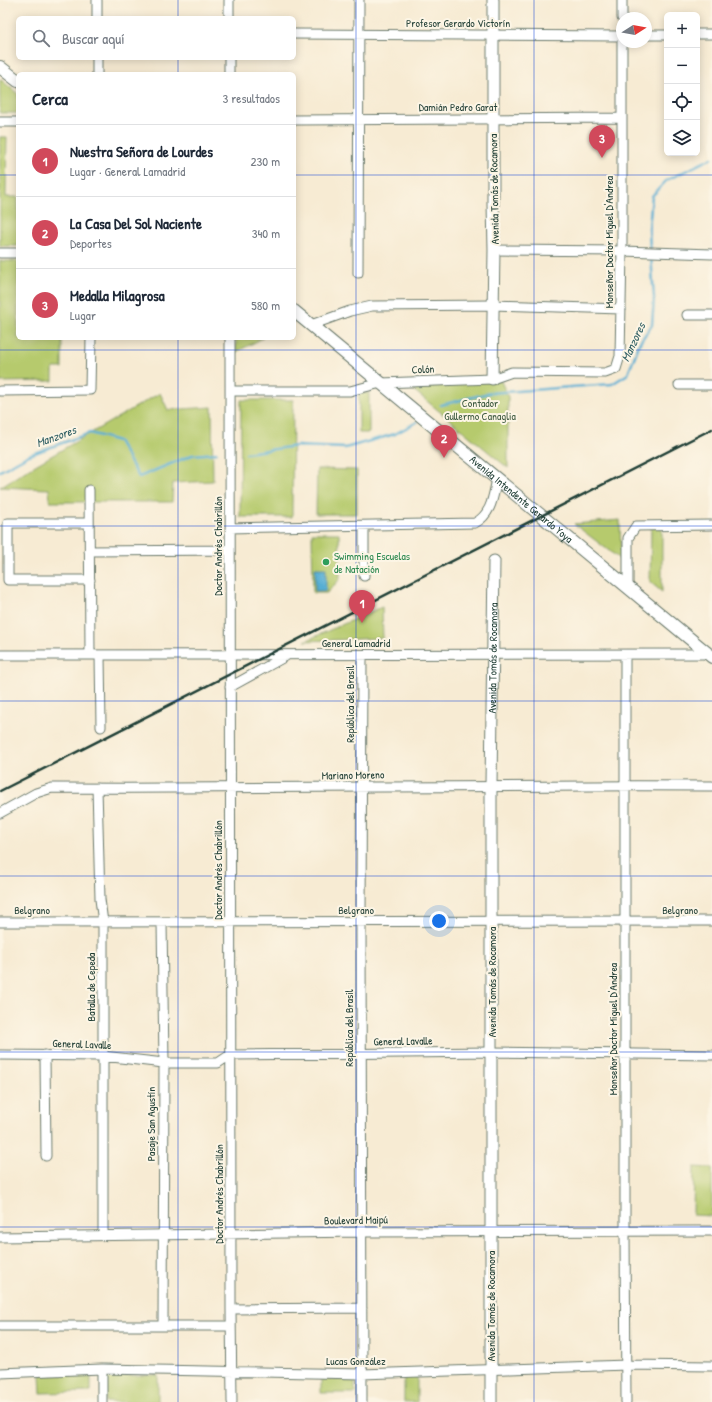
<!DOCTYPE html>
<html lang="es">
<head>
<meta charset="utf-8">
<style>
  body { margin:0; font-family:"Patrick Hand",sans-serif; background:#f6f6f7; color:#1f2937 }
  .controls { position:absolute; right:12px; top:12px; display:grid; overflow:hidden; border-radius:6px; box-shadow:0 2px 10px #0003 }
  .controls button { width:36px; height:36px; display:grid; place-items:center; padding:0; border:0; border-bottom:1px solid #e0e1e3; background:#fff; color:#1f2937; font:20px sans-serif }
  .compass { position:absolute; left:616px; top:12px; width:36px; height:36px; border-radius:50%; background:#fff; box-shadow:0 2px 10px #0003; rotate:79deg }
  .you { position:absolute; left:439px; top:921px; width:14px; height:14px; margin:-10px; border:3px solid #fff; border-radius:50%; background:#1a73e8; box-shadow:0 0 0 6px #1a73e833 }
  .badge { display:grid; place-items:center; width:26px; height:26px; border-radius:50%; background:#d1495b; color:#fff; font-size:13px; font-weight:700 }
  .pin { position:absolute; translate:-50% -33px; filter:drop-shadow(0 1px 2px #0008) }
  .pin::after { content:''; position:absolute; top:21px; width:14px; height:12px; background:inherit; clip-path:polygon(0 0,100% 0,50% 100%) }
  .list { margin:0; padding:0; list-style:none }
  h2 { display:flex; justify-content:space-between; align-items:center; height:52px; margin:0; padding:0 16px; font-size:17px }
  h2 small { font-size:13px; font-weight:400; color:#747a83 }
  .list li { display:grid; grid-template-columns:26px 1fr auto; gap:12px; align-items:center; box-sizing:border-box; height:72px; padding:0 16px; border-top:1px solid #e0e1e3 }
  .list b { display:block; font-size:15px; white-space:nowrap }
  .list p { margin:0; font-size:13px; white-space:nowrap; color:#747a83 }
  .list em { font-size:13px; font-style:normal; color:#747a83 }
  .icon { flex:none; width:22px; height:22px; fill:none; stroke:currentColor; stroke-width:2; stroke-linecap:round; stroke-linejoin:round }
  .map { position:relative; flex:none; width:712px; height:1402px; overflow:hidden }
  .search { position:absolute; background:#fff; box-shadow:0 2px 10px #0003; left:16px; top:16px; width:280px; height:44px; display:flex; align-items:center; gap:10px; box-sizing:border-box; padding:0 14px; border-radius:6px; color:#747a83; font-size:15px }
  .panel { position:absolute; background:#fff; box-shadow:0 2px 10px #0003; left:16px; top:72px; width:280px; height:268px; border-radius:6px }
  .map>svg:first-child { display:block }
  .green { fill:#b6ca6d; stroke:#6a8450 }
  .water { fill:#57aed4; stroke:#3b7684 }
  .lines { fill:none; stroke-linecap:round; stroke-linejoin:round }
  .stream { stroke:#57aed4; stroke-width:2.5 }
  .minor-casing { stroke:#6b7a6c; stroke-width:11 }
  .tertiary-casing { stroke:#6b7a6c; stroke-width:13 }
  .secondary-casing { stroke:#6b7a6c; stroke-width:14 }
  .minor { stroke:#fff; stroke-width:9 }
  .tertiary { stroke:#fff; stroke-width:11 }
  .secondary { stroke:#fff; stroke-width:12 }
  .rail { stroke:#1f3d34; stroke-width:2.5 }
  .grid { fill:none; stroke:#1d4ed8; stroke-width:1; stroke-opacity:0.55 }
  .leisure-dot { fill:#2e9e5b; stroke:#fcf5e5; stroke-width:1.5 }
  .labels { text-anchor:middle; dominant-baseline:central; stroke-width:4; stroke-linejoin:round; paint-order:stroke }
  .street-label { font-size:11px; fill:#1f3d34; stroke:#fcf5e5 }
  .park-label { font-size:11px; fill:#3d593f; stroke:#fcf5e5 }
  .leisure-label { font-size:11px; fill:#27864d; stroke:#fcf5e5; text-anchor:start }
  .water-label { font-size:12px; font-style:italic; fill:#305f64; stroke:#fcf5e5 }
</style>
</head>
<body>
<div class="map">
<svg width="712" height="1402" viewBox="0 0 712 1402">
  <rect width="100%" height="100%" fill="#fcf5e5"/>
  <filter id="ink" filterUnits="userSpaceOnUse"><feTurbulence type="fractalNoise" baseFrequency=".025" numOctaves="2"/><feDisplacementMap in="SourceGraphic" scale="8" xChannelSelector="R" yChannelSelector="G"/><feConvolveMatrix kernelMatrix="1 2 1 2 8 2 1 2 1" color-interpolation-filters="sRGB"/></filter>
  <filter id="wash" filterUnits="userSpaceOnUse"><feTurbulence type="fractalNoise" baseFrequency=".012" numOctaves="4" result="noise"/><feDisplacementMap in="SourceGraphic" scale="16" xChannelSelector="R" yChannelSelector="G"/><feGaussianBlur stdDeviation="0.9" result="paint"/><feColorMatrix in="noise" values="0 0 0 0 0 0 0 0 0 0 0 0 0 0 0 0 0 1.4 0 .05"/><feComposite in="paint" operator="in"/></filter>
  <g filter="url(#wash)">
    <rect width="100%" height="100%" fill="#f7ebd3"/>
    <!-- green -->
    <path class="green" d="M0,79L18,94V113H0Z
      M0,137H7L6,197H18V246H0Z
      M0,261H18V338H62V368H53V381L0,382Z
      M236,338H263L236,352Z
      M501,381L508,397V468L405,383Z
      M160,393L168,410L212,407L213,481L173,483L172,502H50L49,489L0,487L32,467Z
      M359,393H369V433H359Z
      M241,400H293L292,517H240Z
      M317,469L357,470V514H316Z
      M620,520L621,560L574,524Z
      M651,527H662V592L650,582Z
      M312,533H339L340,579L327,593H313Z
      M382,607L383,638L305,641Z
      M694,1167L712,1168V1216L693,1215Z
      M91,1374V1392L41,1393L40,1375Z
      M158,1375V1402H106V1376Z
      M404,1376H417V1402H404Z
      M321,1379H350L355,1382V1393H321Z"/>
    <!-- water -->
    <path class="water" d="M315,568H326V591H315Z"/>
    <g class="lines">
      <!-- stream -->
      <path class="stream" d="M650,250L649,228L652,196L667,180L712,158
        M441,405L489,393L612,384L628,374L640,342L652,325L654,298L651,255
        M246,453L297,446L345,448L395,434L417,422
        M0,471L29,455L90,433L118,441L139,477L192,455L217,453"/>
    </g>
  </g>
  <g filter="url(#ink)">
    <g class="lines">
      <defs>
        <path id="minor" d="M229,0V18
          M97,18V0
          M622,18V0
          M294,34L622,36
          M697,34H712
          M646,35H667
          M229,58V74
          M97,74V58
          M294,120L621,118
          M0,122H18
          M494,250L622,251L712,254
          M0,253H18
          M358,273L359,0
          M687,315H712
          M311,325L350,311L372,306L493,305L621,309
          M230,338L231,1309L232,1402
          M679,385H712
          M0,391L90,390L91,338
          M230,391H350L381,383L492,379L512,372L605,373L616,369L620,356L622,251V42
          M89,490L90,655
          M89,523H8V580H90
          M230,528L475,523C492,514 493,496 497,479
          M89,551L230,550
          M364,576V526
          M628,588V538L636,526L712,525
          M0,655L711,654
          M100,655L101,727
          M625,655V1231L626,1402
          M230,687L286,656
          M97,788L100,899L103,923V1235
          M0,813L36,793L52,788C272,789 492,785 712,786
          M0,922L712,921
          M162,922L164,1063L163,1326
          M0,1055L103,1056L164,1063H218L230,1055L492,1052L712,1055
          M45,1055L46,1156
          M0,1237L361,1232L712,1231
          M231,1309L362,1308
          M0,1326H231
          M0,1373L102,1369L362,1374L627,1365L712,1366
          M102,1402V1369
          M362,1402L361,922L362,655"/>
        <g id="tertiary">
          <path d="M492,379L494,250L493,203V0"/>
          <path id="s1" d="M491,1402V785L494,561"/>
        </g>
        <g id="secondary">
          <path d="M0,67L18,81"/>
          <path id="s2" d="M294,311L712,657"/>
        </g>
      </defs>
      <!-- minor casing -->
      <use href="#minor" class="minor-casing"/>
      <!-- tertiary casing -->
      <use href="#tertiary" class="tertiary-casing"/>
      <!-- secondary casing -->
      <use href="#secondary" class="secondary-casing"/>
      <!-- minor -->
      <use href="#minor" class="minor"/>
      <!-- tertiary -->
      <use href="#tertiary" class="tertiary"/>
      <!-- secondary -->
      <use href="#secondary" class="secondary"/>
      <!-- rail -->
      <path class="rail" d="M0,791L712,429"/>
    </g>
  </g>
  <!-- grid -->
  <path class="grid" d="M178,0V18M356,0V1402M534,0V1402M178,58V74M0,175H18M294,175H712M178,338V1402M0,350H712M0,526H712M0,701H712M0,876H712M0,1052H712M0,1227H712"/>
  <!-- markers -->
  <circle class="leisure-dot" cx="326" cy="562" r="4"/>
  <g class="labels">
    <!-- street labels -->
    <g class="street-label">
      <text x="458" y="23">Profesor Gerardo Victorín</text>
      <text x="458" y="107">Damián Pedro Garat</text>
      <text transform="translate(494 189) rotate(-91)">Avenida Tomás de Rocamora</text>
      <text transform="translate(609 242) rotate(-90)">Monseñor Doctor Miguel D'Andrea</text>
      <text transform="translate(423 369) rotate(-2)">Colón</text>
      <text stroke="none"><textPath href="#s2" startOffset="295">Avenida Intendente Gerardo Yoya</textPath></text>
      <text transform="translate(218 546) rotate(-90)">Doctor Andrés Chabrillón</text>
      <text x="356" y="643">General Lamadrid</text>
      <text stroke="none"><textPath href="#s1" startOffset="744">Avenida Tomás de Rocamora</textPath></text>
      <text transform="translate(350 704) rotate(-90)">República del Brasil</text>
      <text transform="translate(353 775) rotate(-1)">Mariano Moreno</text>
      <text transform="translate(218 870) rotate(-90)">Doctor Andrés Chabrillón</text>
      <text x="32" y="910">Belgrano</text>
      <text x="356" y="910">Belgrano</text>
      <text x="680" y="910">Belgrano</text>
      <text transform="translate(492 982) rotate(-90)">Avenida Tomás de Rocamora</text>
      <text transform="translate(91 987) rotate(-90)">Batalla de Cepeda</text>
      <text transform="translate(349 1028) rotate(-90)">República del Brasil</text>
      <text transform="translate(613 1029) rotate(-90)">Monseñor Doctor Miguel D'Andrea</text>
      <text transform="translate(403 1041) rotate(-1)">General Lavalle</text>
      <text transform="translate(82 1044) rotate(2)">General Lavalle</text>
      <text transform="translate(151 1124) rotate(-90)">Pasaje San Agustín</text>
      <text transform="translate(219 1194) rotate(-90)">Doctor Andrés Chabrillón</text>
      <text transform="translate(356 1220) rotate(-1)">Boulevard Maipú</text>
      <text transform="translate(491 1306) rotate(-90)">Avenida Tomás de Rocamora</text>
      <text x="356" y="1361">Lucas González</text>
    </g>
    <!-- park labels -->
    <g class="park-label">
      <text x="480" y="403">Contador<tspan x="480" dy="13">Gullermo Canaglia</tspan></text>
    </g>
    <!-- leisure labels -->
    <g class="leisure-label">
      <text x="334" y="556">Swimming Escuelas<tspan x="334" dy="13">de Natación</tspan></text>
    </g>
    <!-- water labels -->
    <g class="water-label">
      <text transform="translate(633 342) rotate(-65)">Manzores</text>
      <text transform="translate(56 436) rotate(-20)">Manzores</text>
    </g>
  </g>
</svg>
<div class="controls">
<button>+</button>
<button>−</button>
<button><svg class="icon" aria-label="locate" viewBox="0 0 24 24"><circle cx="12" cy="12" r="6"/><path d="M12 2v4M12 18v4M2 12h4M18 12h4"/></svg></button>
<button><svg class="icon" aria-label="layers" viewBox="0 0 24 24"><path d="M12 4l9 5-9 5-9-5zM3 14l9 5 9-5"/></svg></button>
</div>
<svg class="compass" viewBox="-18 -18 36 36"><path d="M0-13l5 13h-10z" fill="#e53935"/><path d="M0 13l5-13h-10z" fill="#747a83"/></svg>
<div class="you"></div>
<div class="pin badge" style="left:362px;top:623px">1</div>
<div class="pin badge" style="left:444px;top:458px">2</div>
<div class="pin badge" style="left:602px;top:158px">3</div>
<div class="search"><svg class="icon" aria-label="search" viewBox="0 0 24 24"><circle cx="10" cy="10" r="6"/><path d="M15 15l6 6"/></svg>Buscar aquí</div>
<section class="panel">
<h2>Cerca<small>3 resultados</small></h2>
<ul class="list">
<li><span class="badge">1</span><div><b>Nuestra Señora de Lourdes</b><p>Lugar · General Lamadrid</p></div><em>230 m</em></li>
<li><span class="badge">2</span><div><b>La Casa Del Sol Naciente</b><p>Deportes</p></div><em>340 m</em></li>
<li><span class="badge">3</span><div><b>Medalla Milagrosa</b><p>Lugar</p></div><em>580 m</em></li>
</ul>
</section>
</div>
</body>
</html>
